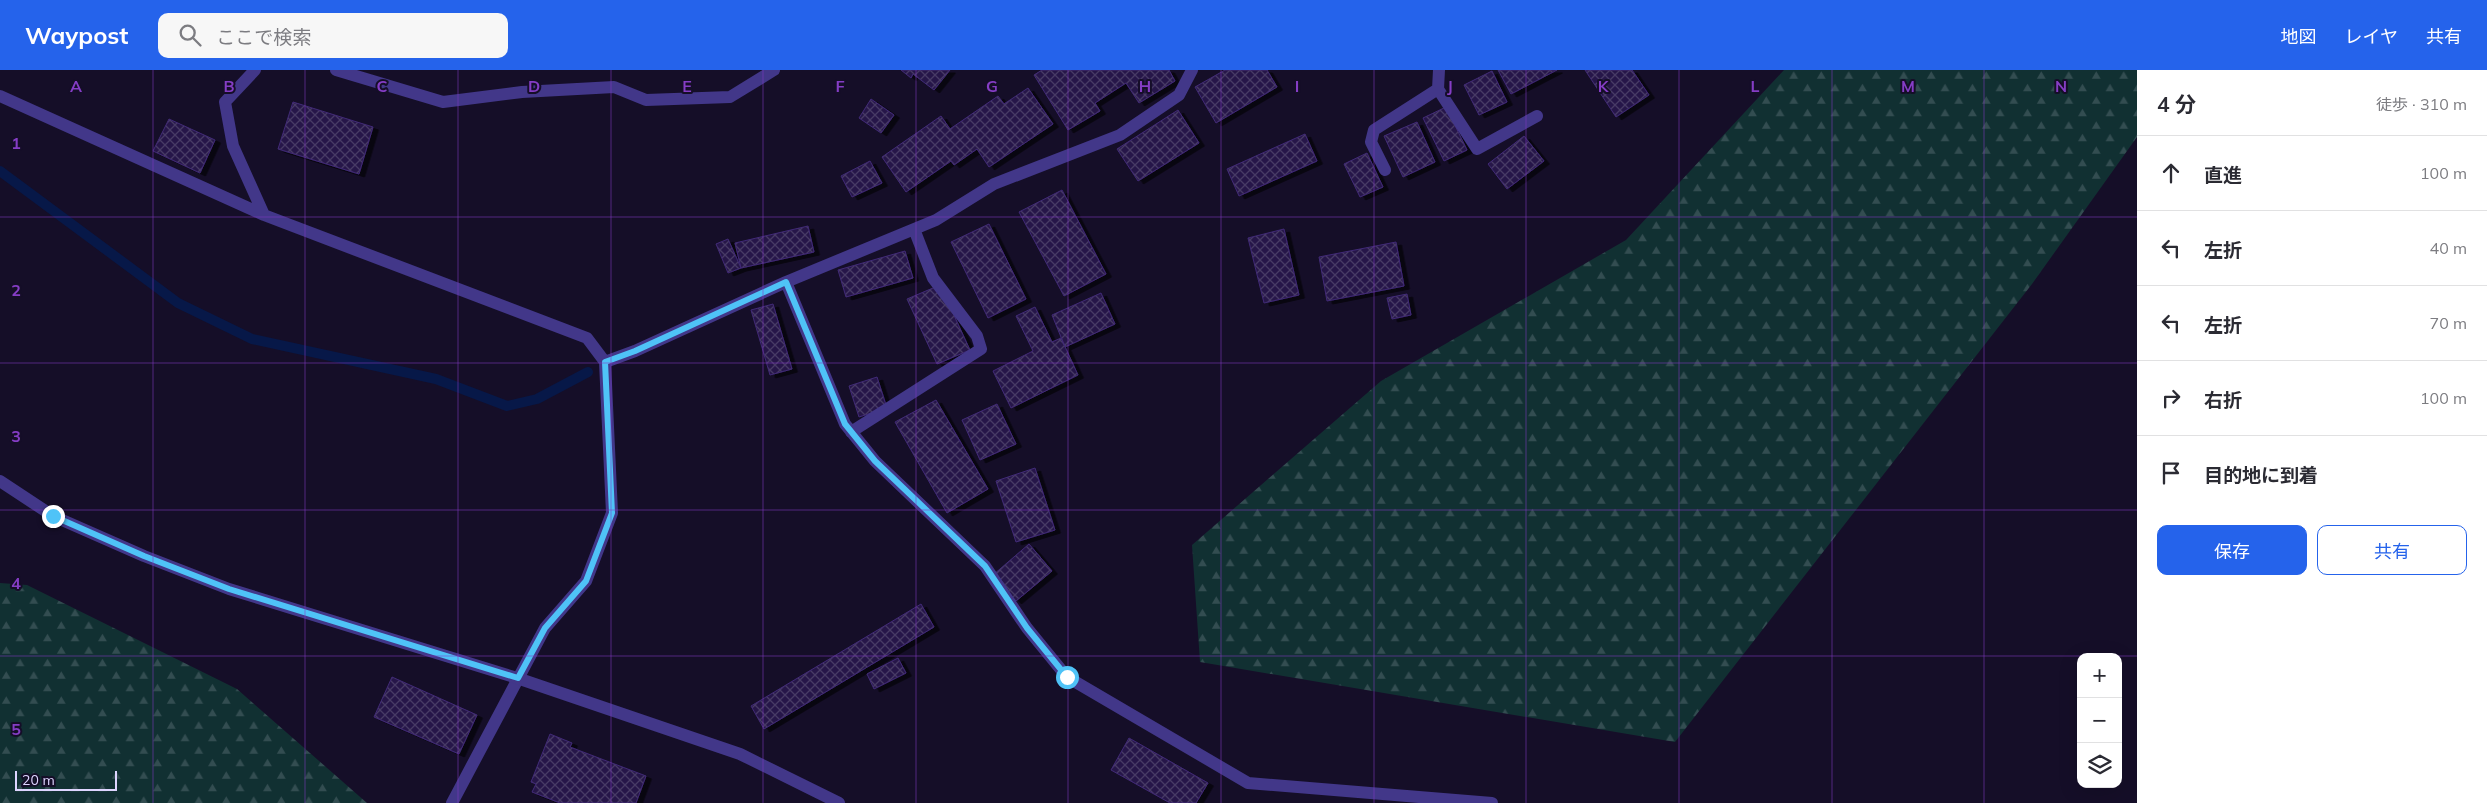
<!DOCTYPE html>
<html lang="ja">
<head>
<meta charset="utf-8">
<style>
  body { margin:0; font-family:Mulish,"Noto Sans JP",sans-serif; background:#f7f7f7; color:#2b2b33 }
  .controls { position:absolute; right:15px; bottom:15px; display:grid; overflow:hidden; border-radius:10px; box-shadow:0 5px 20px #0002 }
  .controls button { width:45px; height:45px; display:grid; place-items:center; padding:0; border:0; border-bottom:1px solid #e1e1e2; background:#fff; color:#2b2b33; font:25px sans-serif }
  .scale { position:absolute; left:15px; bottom:12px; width:102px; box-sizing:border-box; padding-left:5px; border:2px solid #ded5ff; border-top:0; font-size:14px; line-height:18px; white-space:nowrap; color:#ded5ff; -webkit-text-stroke:4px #150e28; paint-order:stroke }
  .stop { position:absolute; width:15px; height:15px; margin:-11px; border:4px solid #4fc3f7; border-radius:50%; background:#fff }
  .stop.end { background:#4fc3f7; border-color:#fff; box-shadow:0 1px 5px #0008 }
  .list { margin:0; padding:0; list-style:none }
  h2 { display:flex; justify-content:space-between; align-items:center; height:65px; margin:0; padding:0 20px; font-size:21px }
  h2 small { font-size:16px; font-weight:400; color:#7c7c81 }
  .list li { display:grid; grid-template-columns:32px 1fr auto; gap:15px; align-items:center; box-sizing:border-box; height:75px; padding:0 20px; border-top:1px solid #e1e1e2 }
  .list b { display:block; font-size:19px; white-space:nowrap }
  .list em { font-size:16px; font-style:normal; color:#7c7c81 }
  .actions { display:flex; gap:10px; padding:15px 20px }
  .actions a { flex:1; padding:11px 0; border:1px solid #2563eb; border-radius:10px; text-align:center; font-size:18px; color:#2563eb }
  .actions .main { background:#2563eb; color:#fff }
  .icon { flex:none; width:28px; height:28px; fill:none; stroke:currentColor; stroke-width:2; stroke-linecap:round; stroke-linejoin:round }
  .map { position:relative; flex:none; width:2137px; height:733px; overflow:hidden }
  header { display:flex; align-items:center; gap:30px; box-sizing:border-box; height:70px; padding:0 25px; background:#2563eb; color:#fff }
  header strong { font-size:24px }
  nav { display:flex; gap:28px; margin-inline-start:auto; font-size:18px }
  .search { width:350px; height:45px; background:#f7f7f7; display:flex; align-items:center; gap:12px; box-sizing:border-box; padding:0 18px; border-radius:10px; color:#7c7c81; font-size:19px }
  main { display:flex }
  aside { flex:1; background:#fff }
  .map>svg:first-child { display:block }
  .forest { fill:url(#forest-firs) }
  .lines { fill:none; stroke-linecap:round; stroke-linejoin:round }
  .stream { stroke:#071848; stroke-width:10 }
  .building { fill:url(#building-cross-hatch); stroke:#412a77; filter:url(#shadow) }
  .minor { stroke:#423789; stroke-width:12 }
  .tertiary { stroke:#423789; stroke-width:12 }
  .route { stroke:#4fc3f7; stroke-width:6 }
  .grid { fill:none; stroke:#853dc5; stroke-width:1; stroke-opacity:0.55 }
  .grid-label { font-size:16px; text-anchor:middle; font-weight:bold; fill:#853dc5; stroke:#150e28; stroke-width:4; stroke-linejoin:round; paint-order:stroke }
</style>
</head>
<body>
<header>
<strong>Waypost</strong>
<div class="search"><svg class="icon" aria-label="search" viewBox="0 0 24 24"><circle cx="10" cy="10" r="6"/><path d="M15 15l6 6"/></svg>ここで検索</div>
<nav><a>地図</a><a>レイヤ</a><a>共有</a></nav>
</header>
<main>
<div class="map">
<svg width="2137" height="733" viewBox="0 0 2137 733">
  <defs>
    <pattern id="forest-firs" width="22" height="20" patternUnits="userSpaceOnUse" patternTransform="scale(1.25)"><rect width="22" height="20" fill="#113032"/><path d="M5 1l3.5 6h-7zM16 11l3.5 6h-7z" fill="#334d51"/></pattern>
    <pattern id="building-cross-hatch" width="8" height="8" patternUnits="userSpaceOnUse" patternTransform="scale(1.25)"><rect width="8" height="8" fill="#28194a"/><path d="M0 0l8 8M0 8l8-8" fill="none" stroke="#473a65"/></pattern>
    <filter id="shadow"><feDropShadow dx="5.5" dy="3" stdDeviation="0" flood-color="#0009"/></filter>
  </defs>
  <rect width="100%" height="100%" fill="#150e28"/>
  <!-- forest -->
  <path class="forest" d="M1784,0H2137V67L2032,214L1675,672L1200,592L1192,475L1381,311L1626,170Z
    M0,513L27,515L237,619L367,733H0Z"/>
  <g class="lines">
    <!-- stream -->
    <path class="stream" d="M0,101L178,233L252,269L436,309L507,336L537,329L588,302"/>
  </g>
  <!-- building -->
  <path class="building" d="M901,0H950L934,20L913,4L911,8Z
    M1042,0H1169L1175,11L1139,33L1126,13L1095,33L1100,41L1068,60L1034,5Z
    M1225,0H1267L1277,17L1216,53L1195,17Z
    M1498,0H1557L1511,24Z
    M1585,0H1632L1649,25L1616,47Z
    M1492,1L1507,32L1479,45L1464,15Z
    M1028,18L1053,54L989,97L977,79L954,95L951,91L906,122L882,87L941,46L950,59L998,26L1004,34Z
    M871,29L894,45L881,63L859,48Z
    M293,32L373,57L359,104L278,79Z
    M1446,37L1467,80L1444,91L1423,48Z
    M1178,40L1199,73L1138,111L1117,79Z
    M169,49L215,70L200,103L153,81Z
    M1417,52L1435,92L1403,107L1384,66Z
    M1305,64L1317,91L1239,126L1227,99Z
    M1524,66L1544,91L1507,119L1488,94Z
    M1367,83L1383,117L1360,127L1344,94Z
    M870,91L882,113L852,127L841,106Z
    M1062,120L1106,204L1064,226L1019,142Z
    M989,154L1026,229L988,248L951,172Z
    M808,156L814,182L741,198L735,173Z
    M1284,159L1299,225L1264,233L1248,168Z
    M728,169L741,198L728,203L716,174Z
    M1396,172L1404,216L1327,231L1319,187Z
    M905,181L913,208L846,227L838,200Z
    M940,215L970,280L937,294L907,229Z
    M1101,223L1115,254L1065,277L1052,245Z
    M1407,224L1411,245L1392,249L1387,228Z
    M773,234L792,299L770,305L751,240Z
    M1035,237L1052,272L1061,268L1078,305L1011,338L993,301L1033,281L1016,246Z
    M877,307L887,338L859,347L849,316Z
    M936,330L988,419L947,443L895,352Z
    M997,334L1016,374L980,390L962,350Z
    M1035,398L1055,460L1016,472L996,411Z
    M1029,474L1052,501L1016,531L993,505Z
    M921,534L934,557L764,659L751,636Z
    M898,588L906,603L874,619L867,604Z
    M392,607L477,645L459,684L374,647Z
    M550,664L572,673L570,677L646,706L636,733H560L532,722L536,714L531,712Z
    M1129,668L1208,713L1196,733H1170L1111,700Z"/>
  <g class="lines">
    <!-- minor -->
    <path class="minor" d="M255,0L225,32L233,76L264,145
      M336,0L443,32L522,22L614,17L646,30L730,27L774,0
      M1438,19L1477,79L1537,46
      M0,26L264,145L587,268L605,292L612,443L586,511L545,558L452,733
      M1385,100L1371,72L1374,60L1438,19L1439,0
      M786,212L845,354L875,391L985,496L1027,558L1067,607L1248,713L1492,733
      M605,292L635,281L786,212L936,150L994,114L1120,65L1179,25L1192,0
      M851,362L981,279L977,266L933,208L914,159"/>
    <!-- tertiary -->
    <path class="tertiary" d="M0,411L53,446L144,486L229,519L517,608L740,684L839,733"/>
  </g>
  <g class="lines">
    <!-- route -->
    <path class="route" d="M53,446L144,486L229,519L518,608L545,558L586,511L612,443L605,292L635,281L786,212L845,354L875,391L985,496L1027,558L1067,607"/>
  </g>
  <!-- grid -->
  <path class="grid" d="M153,0V733M305,0V733M458,0V733M611,0V733M763,0V733M916,0V733M1068,0V733M1221,0V733M1374,0V733M1526,0V733M1679,0V733M1832,0V733M1984,0V733M0,147H2137M0,293H2137M0,440H2137M0,586H2137"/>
  <g class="grid-label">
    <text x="76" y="22">A</text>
    <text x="229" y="22">B</text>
    <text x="382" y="22">C</text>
    <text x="534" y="22">D</text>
    <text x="687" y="22">E</text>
    <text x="840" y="22">F</text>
    <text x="992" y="22">G</text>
    <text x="1145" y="22">H</text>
    <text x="1297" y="22">I</text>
    <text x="1450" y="22">J</text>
    <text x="1603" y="22">K</text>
    <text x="1755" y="22">L</text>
    <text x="1908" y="22">M</text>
    <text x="2061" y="22">N</text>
    <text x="16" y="79">1</text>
    <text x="16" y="226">2</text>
    <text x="16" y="372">3</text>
    <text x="16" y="519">4</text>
    <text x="16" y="665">5</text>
  </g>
</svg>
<div class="controls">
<button>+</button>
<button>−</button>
<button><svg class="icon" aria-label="layers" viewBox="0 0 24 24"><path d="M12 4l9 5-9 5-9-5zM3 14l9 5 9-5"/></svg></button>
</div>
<div class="scale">20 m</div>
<div class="stop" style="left:1067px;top:607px"></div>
<div class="stop end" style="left:53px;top:446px"></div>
</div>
<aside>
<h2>4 分<small>徒歩 · 310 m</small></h2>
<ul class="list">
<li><svg class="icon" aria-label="ahead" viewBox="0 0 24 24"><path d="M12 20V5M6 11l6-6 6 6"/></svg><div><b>直進</b></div><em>100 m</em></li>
<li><svg class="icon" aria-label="left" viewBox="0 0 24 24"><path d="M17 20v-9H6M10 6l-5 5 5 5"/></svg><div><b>左折</b></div><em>40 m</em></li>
<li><svg class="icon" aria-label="left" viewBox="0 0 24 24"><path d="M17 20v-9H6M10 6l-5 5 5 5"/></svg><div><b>左折</b></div><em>70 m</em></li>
<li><svg class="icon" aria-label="right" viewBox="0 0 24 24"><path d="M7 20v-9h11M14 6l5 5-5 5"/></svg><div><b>右折</b></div><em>100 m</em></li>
<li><svg class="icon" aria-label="arrive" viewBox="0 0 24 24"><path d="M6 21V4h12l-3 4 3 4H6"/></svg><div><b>目的地に到着</b></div></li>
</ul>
<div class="actions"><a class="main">保存</a><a>共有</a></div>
</aside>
</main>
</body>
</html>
